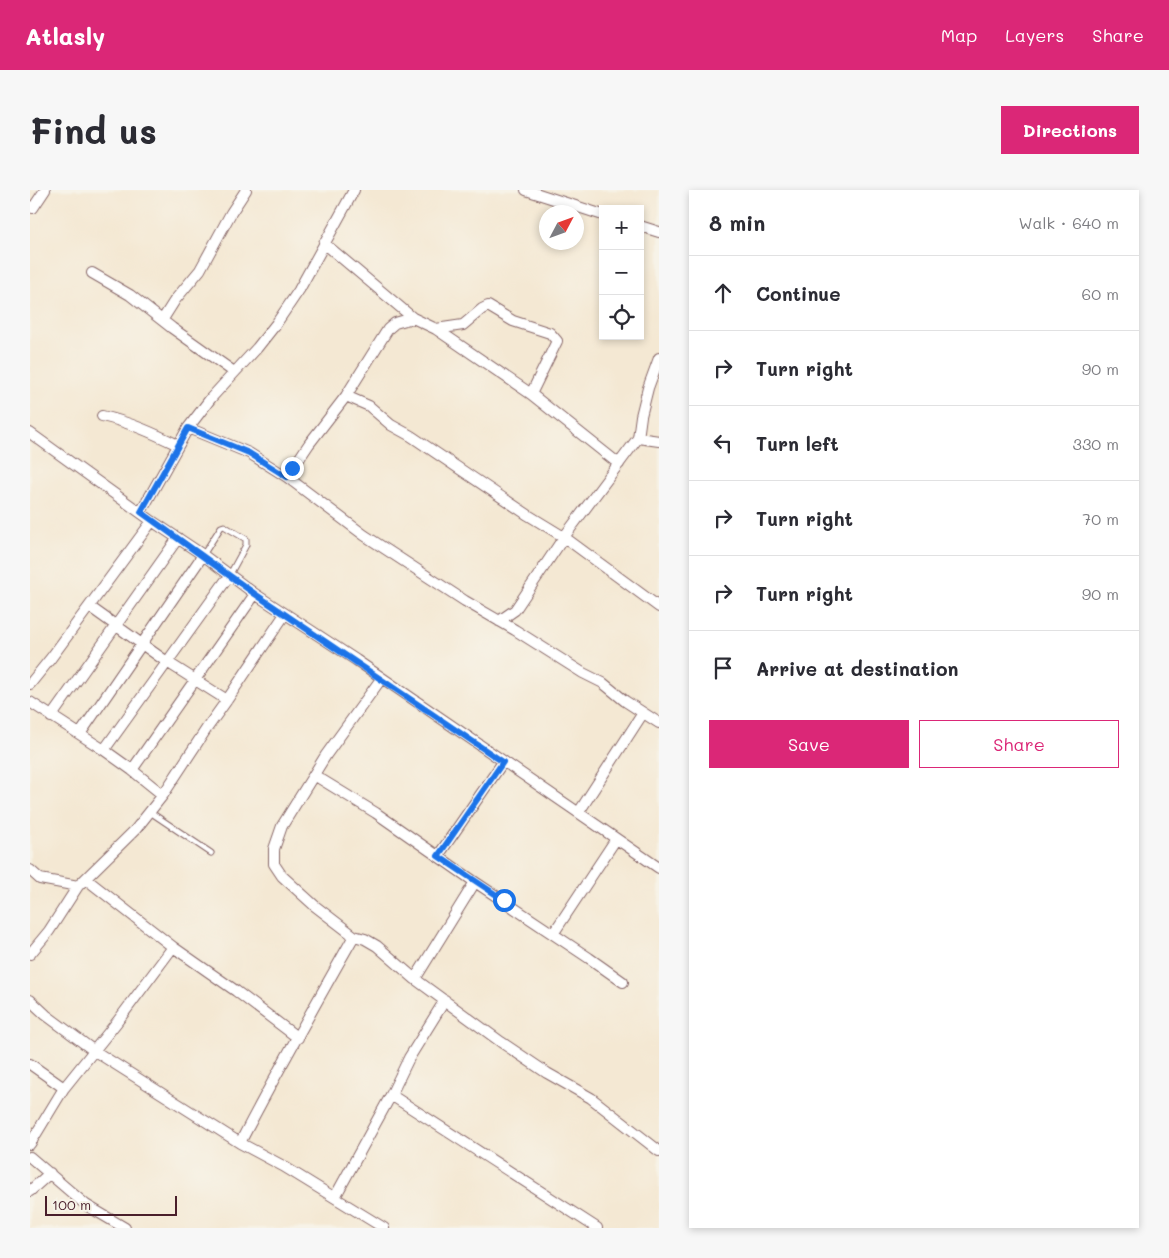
<!DOCTYPE html>
<html lang="en">
<head>
<meta charset="utf-8">
<style>
  body { margin:0; font-family:Mali,sans-serif; background:#f7f7f7; color:#2b2b33 }
  .controls { position:absolute; right:15px; top:15px; display:grid; overflow:hidden; border-radius:0px; box-shadow:0 2px 8px #0003 }
  .controls button { width:45px; height:45px; display:grid; place-items:center; padding:0; border:0; border-bottom:1px solid #e1e1e2; background:#fff; color:#2b2b33; font:25px sans-serif }
  .compass { position:absolute; left:509px; top:15px; width:45px; height:45px; border-radius:50%; background:#fff; box-shadow:0 2px 8px #0003; rotate:49deg }
  .scale { position:absolute; left:15px; bottom:12px; width:132px; box-sizing:border-box; padding-left:5px; border:2px solid #4a1f2b; border-top:0; font-size:14px; line-height:18px; white-space:nowrap; color:#4a1f2b; -webkit-text-stroke:4px #f7f3e8; paint-order:stroke }
  .stop { position:absolute; width:15px; height:15px; margin:-11px; border:4px solid #1a73e8; border-radius:50%; background:#fff }
  .stop.end { background:#1a73e8; border-color:#fff; box-shadow:0 1px 5px #0008 }
  .list { margin:0; padding:0; list-style:none }
  h2 { display:flex; justify-content:space-between; align-items:center; height:65px; margin:0; padding:0 20px; font-size:21px }
  h2 small { font-size:16px; font-weight:400; color:#7c7c81 }
  .list li { display:grid; grid-template-columns:32px 1fr auto; gap:15px; align-items:center; box-sizing:border-box; height:75px; padding:0 20px; border-top:1px solid #e1e1e2 }
  .list b { display:block; font-size:19px; white-space:nowrap }
  .list em { font-size:16px; font-style:normal; color:#7c7c81 }
  .actions { display:flex; gap:10px; padding:15px 20px }
  .actions a { flex:1; padding:11px 0; border:1px solid #db2777; border-radius:0px; text-align:center; font-size:18px; color:#db2777 }
  .actions .main { background:#db2777; color:#fff }
  .icon { flex:none; width:28px; height:28px; fill:none; stroke:currentColor; stroke-width:2; stroke-linecap:round; stroke-linejoin:round }
  .map { position:relative; flex:none; width:629px; height:1038px; overflow:hidden; border-radius:0px }
  header { display:flex; align-items:center; gap:30px; box-sizing:border-box; height:70px; padding:0 25px; background:#db2777; color:#fff }
  header strong { font-size:24px }
  nav { display:flex; gap:28px; margin-inline-start:auto; font-size:18px }
  .intro { display:flex; align-items:center; justify-content:space-between; box-sizing:border-box; height:120px; padding:0 30px }
  h1 { margin:0; font-size:35px }
  .button { padding:12px 22px; border-radius:0px; background:#db2777; color:#fff; font-size:18px; font-weight:700 }
  main { display:flex; gap:30px; padding:0 30px }
  aside { flex:1; background:#fff; border-radius:0px; box-shadow:0 2px 8px #0003 }
  .map>svg:first-child { display:block }
  .lines { fill:none; stroke-linecap:round; stroke-linejoin:round }
  .service-casing { stroke:#866566; stroke-width:7 }
  .minor-casing { stroke:#866566; stroke-width:12 }
  .service { stroke:#fff; stroke-width:5 }
  .minor { stroke:#fff; stroke-width:10 }
  .route { stroke:#1a73e8; stroke-width:6 }
</style>
</head>
<body>
<header>
<strong>Atlasly</strong>
<nav><a>Map</a><a>Layers</a><a>Share</a></nav>
</header>
<div class="intro"><h1>Find us</h1><a class="button">Directions</a></div>
<main>
<div class="map">
<svg width="629" height="1038" viewBox="0 0 629 1038">
  <rect width="100%" height="100%" fill="#f7f3e8"/>
  <filter id="ink" filterUnits="userSpaceOnUse"><feTurbulence type="fractalNoise" baseFrequency=".02" numOctaves="2"/><feDisplacementMap in="SourceGraphic" scale="10" xChannelSelector="R" yChannelSelector="G"/><feConvolveMatrix kernelMatrix="1 2 1 2 8 2 1 2 1" color-interpolation-filters="sRGB"/></filter>
  <filter id="wash" filterUnits="userSpaceOnUse"><feTurbulence type="fractalNoise" baseFrequency=".0096" numOctaves="4" result="noise"/><feDisplacementMap in="SourceGraphic" scale="20" xChannelSelector="R" yChannelSelector="G"/><feGaussianBlur stdDeviation="1.12" result="paint"/><feColorMatrix in="noise" values="0 0 0 0 0 0 0 0 0 0 0 0 0 0 0 0 0 1.4 0 .05"/><feComposite in="paint" operator="in"/></filter>
  <g filter="url(#wash)">
    <rect width="100%" height="100%" fill="#f4e8d3"/>
  </g>
  <g filter="url(#ink)">
    <g class="lines">
      <defs>
        <path id="service" d="M173,365L191,337L194,336L216,349V355L199,386
          M120,622L181,663"/>
        <path id="minor" d="M496,0L573,25
          M3,18L15,0
          M610,36L629,42
          M294,53L383,128
          M62,83L100,105L142,138L204,182
          M133,129L145,110L170,80L201,23L216,0
          M406,139L433,135L452,119L458,116L483,131L520,143L527,151L501,204
          M629,168L618,198L611,226L608,248L534,347L629,417
          M316,206L339,216L361,235L381,246L498,325L534,347L485,420L469,431
          M72,226C99,232 123,243 148,255
          M158,238L219,263L257,287L279,254L316,206L358,139L365,133L383,128L406,139L501,204L589,274
          M0,243L122,331L173,365L225,404L326,470L629,678
          M608,248L629,251
          M257,287L334,345L435,411L485,440L553,483L573,493L595,511L629,533
          M111,322L158,238L181,208L227,158L246,134L269,100L324,0
          M60,417L137,472L197,510
          M351,489L296,565L252,636L244,659V674L252,686L285,716L324,746L335,749L347,756L385,789L471,852L517,883L561,908L629,961
          M0,494L21,468L122,331
          M0,512L74,560L102,580L133,605
          M21,527L148,348
          M50,544L173,365
          M74,560L199,386
          M102,580L225,404
          M284,585L346,623L445,692L559,768L593,792
          M549,622L613,523
          M408,666L473,572
          M0,680L10,689L48,696
          M56,689L143,757L206,801L268,848
          M523,744L586,649
          M0,764L19,741L48,696L106,639L133,605L177,538L197,510L255,424
          M385,789L445,692
          M0,810L16,825L63,860L210,953L253,976L354,1038
          M0,874L34,898
          M361,905L567,1038
          M210,953C246,883 285,815 324,746
          M0,954L34,898L87,832L143,757
          M0,967L56,1015L95,1038
          M0,1001L20,983
          M305,1007L361,905L379,868L415,810"/>
      </defs>
      <!-- service casing -->
      <use href="#service" class="service-casing"/>
      <!-- minor casing -->
      <use href="#minor" class="minor-casing"/>
      <!-- service -->
      <use href="#service" class="service"/>
      <!-- minor -->
      <use href="#minor" class="minor"/>
    </g>
  </g>
  <g class="lines" filter="url(#ink)">
    <!-- route -->
    <path class="route" d="M262,278L257,287L219,263L158,238L111,322L225,404L473,572L408,666L474,710"/>
  </g>
</svg>
<div class="controls">
<button>+</button>
<button>−</button>
<button><svg class="icon" aria-label="locate" viewBox="0 0 24 24"><circle cx="12" cy="12" r="6"/><path d="M12 2v4M12 18v4M2 12h4M18 12h4"/></svg></button>
</div>
<svg class="compass" viewBox="-18 -18 36 36"><path d="M0-13l5 13h-10z" fill="#e53935"/><path d="M0 13l5-13h-10z" fill="#7c7c81"/></svg>
<div class="scale">100 m</div>
<div class="stop" style="left:474px;top:710px"></div>
<div class="stop end" style="left:262px;top:278px"></div>
</div>
<aside>
<h2>8 min<small>Walk · 640 m</small></h2>
<ul class="list">
<li><svg class="icon" aria-label="ahead" viewBox="0 0 24 24"><path d="M12 20V5M6 11l6-6 6 6"/></svg><div><b>Continue</b></div><em>60 m</em></li>
<li><svg class="icon" aria-label="right" viewBox="0 0 24 24"><path d="M7 20v-9h11M14 6l5 5-5 5"/></svg><div><b>Turn right</b></div><em>90 m</em></li>
<li><svg class="icon" aria-label="left" viewBox="0 0 24 24"><path d="M17 20v-9H6M10 6l-5 5 5 5"/></svg><div><b>Turn left</b></div><em>330 m</em></li>
<li><svg class="icon" aria-label="right" viewBox="0 0 24 24"><path d="M7 20v-9h11M14 6l5 5-5 5"/></svg><div><b>Turn right</b></div><em>70 m</em></li>
<li><svg class="icon" aria-label="right" viewBox="0 0 24 24"><path d="M7 20v-9h11M14 6l5 5-5 5"/></svg><div><b>Turn right</b></div><em>90 m</em></li>
<li><svg class="icon" aria-label="arrive" viewBox="0 0 24 24"><path d="M6 21V4h12l-3 4 3 4H6"/></svg><div><b>Arrive at destination</b></div></li>
</ul>
<div class="actions"><a class="main">Save</a><a>Share</a></div>
</aside>
</main>
</body>
</html>
